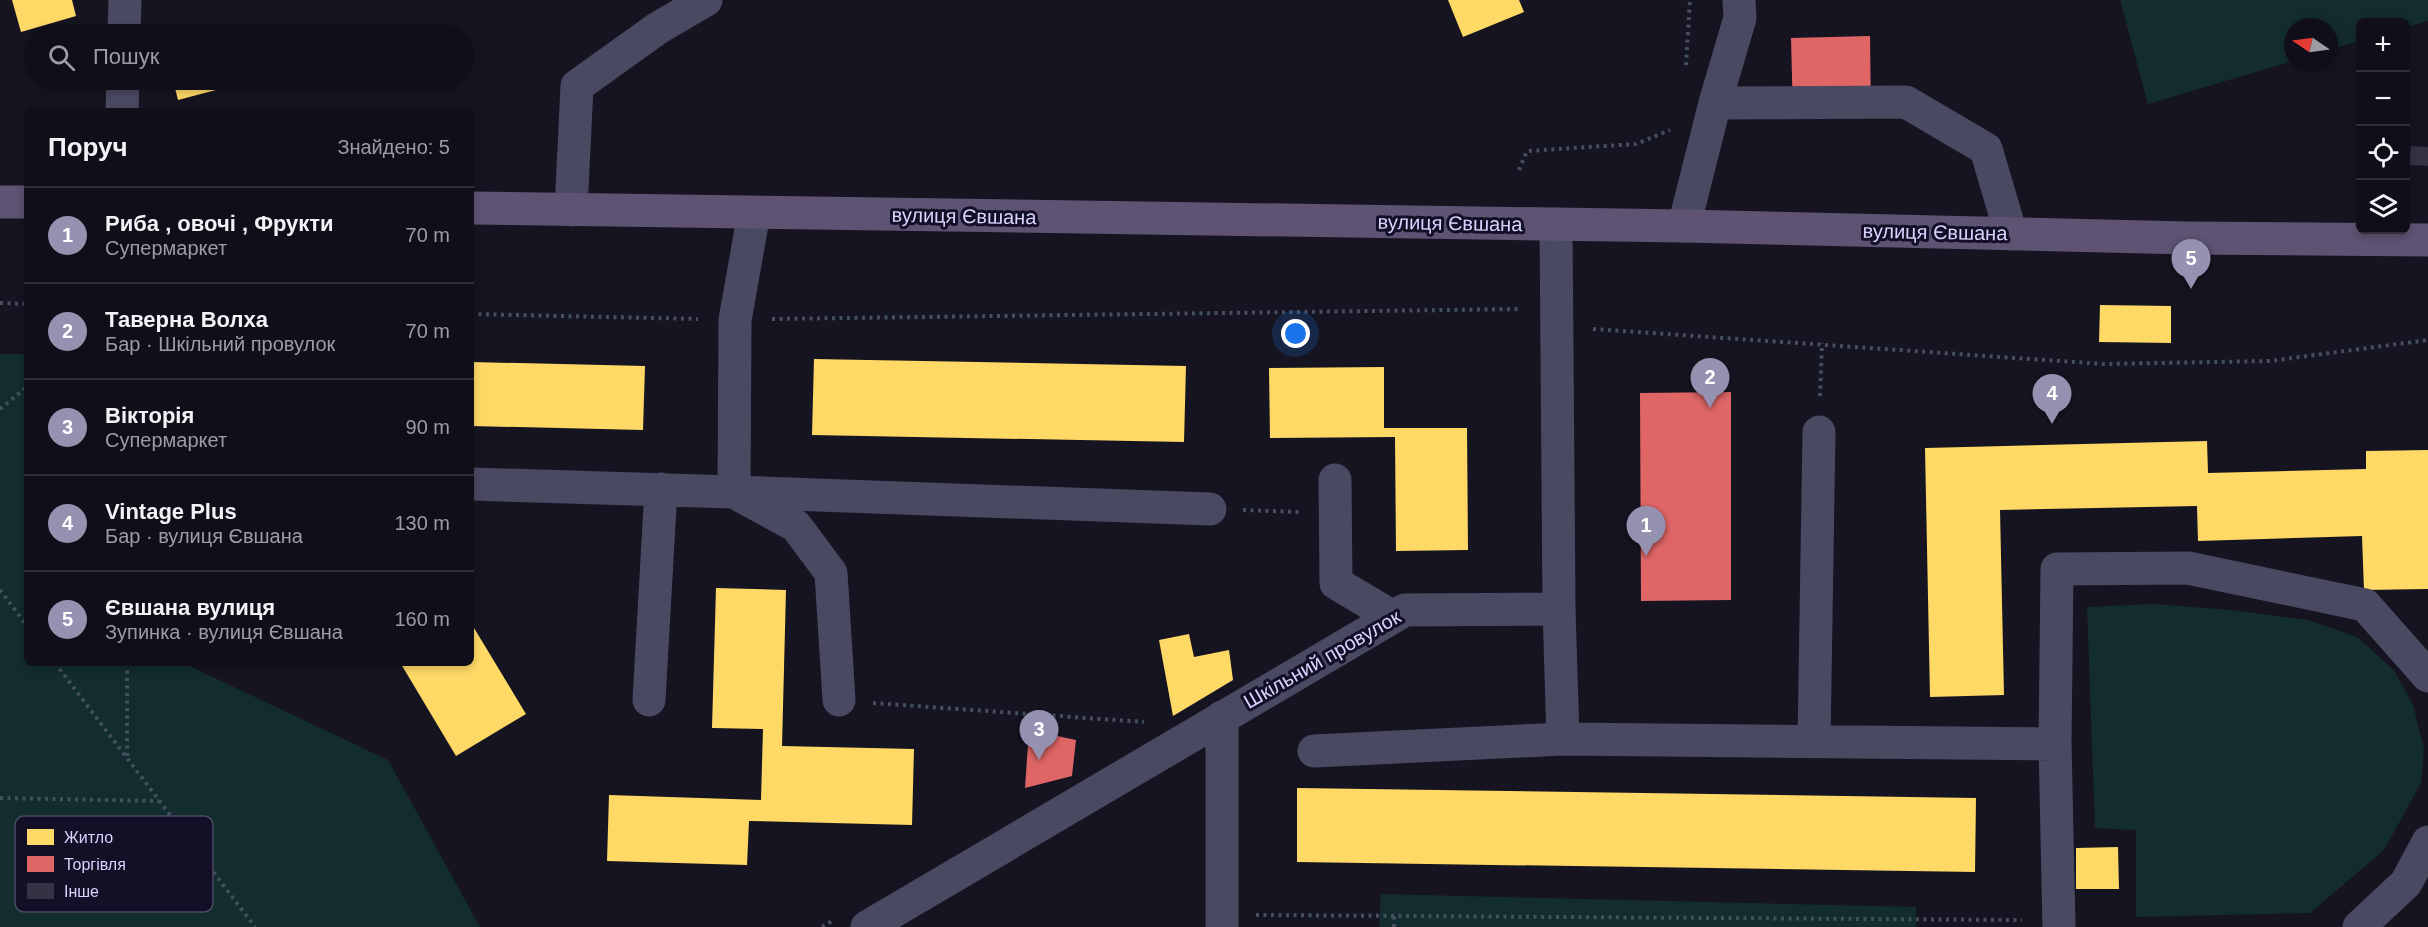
<!DOCTYPE html>
<html lang="uk">
<head>
<meta charset="utf-8">
<style>
  body { margin:0; font-family:Helvetica,sans-serif; background:#191822; color:#f1f3f6 }
  .controls { position:absolute; right:18px; top:18px; display:grid; overflow:hidden; border-radius:9px; box-shadow:0 3px 9px #0003 }
  .controls button { width:54px; height:54px; display:grid; place-items:center; padding:0; border:0; border-bottom:2px solid #302f38; background:#100f19; color:#f1f3f6; font:30px sans-serif }
  .compass { position:absolute; left:2284px; top:18px; width:54px; height:54px; border-radius:50%; background:#100f19; box-shadow:0 3px 9px #0003; rotate:283deg }
  .you { position:absolute; left:1296px; top:334px; width:21px; height:21px; margin:-15px; border:4px solid #fff; border-radius:50%; background:#1a73e8; box-shadow:0 0 0 9px #1a73e833 }
  .badge { display:grid; place-items:center; width:39px; height:39px; border-radius:50%; background:#9591b1; color:#fff; font-size:20px; font-weight:700 }
  .pin { position:absolute; translate:-50% -50px; filter:drop-shadow(0 2px 3px #0008) }
  .pin::after { content:''; position:absolute; top:32px; width:21px; height:18px; background:inherit; clip-path:polygon(0 0,100% 0,50% 100%) }
  .list { margin:0; padding:0; list-style:none }
  h2 { display:flex; justify-content:space-between; align-items:center; height:78px; margin:0; padding:0 24px; font-size:26px }
  h2 small { font-size:20px; font-weight:400; color:#9c9ca2 }
  .list li { display:grid; grid-template-columns:39px 1fr auto; gap:18px; align-items:center; box-sizing:border-box; height:96px; padding:0 24px; border-top:2px solid #302f38 }
  .list b { display:block; font-size:22px; white-space:nowrap }
  .list p { margin:0; font-size:20px; white-space:nowrap; color:#9c9ca2 }
  .list em { font-size:20px; font-style:normal; color:#9c9ca2 }
  .icon { flex:none; width:33px; height:33px; fill:none; stroke:currentColor; stroke-width:2; stroke-linecap:round; stroke-linejoin:round }
  .map { position:relative; flex:none; width:2428px; height:927px; overflow:hidden }
  .search { position:absolute; background:#100f19; box-shadow:0 3px 9px #0003; left:24px; top:24px; width:450px; height:66px; display:flex; align-items:center; gap:15px; box-sizing:border-box; padding:0 21px; border-radius:33px; color:#9c9ca2; font-size:22px }
  .panel { position:absolute; background:#100f19; box-shadow:0 3px 9px #0003; left:24px; top:108px; width:450px; height:558px; border-radius:9px }
  .map>svg:first-child { display:block }
  .green { fill:#132c2d }
  .homes { fill:#ffd966 }
  .shops { fill:#e06666 }
  .building { fill:#343243 }
  .lines { fill:none; stroke-linecap:round; stroke-linejoin:round }
  .path { stroke:#44505f; stroke-width:4; stroke-dasharray:3 4.5; stroke-linecap:butt }
  .minor { stroke:#4a4962; stroke-width:33 }
  .major { stroke:#5e5373; stroke-width:33 }
  .labels { text-anchor:middle; dominant-baseline:central; stroke-width:6; stroke-linejoin:round; paint-order:stroke }
  .street-label { font-size:20px; fill:#d9d4ff; stroke:#130f26 }
  .key { fill:#130f26; stroke:#4e4a67; stroke-width:1.5 }
  .key-label { font-size:16px; fill:#d9d4ff }
</style>
</head>
<body>
<div class="map">
<svg width="2428" height="927" viewBox="0 0 2428 927">
  <rect width="100%" height="100%" fill="#161421"/>
  <!-- green -->
  <path class="green" d="M2120,0H2428V21L2406,27V22H2360V41L2329,50V27H2293V61L2148,104Z
    M0,354H27V663H183L388,760L480,927H0Z
    M2153,604L2231,610L2308,620L2357,637L2394,670L2413,705L2424,749L2421,783L2384,850L2310,913L2136,917V830L2095,828L2087,607Z
    M1381,894L1916,907V927H1379Z"/>
  <!-- homes -->
  <path class="homes" d="M12,0H72L76,16L21,32Z
    M1448,0H1519L1524,12L1463,37Z
    M240,27L242,34H212Z
    M173,80H254L178,100Z
    M2100,305L2171,306V343L2099,342Z
    M814,359L1186,366L1184,442L812,435Z
    M471,362L645,366L643,430L471,426Z
    M1384,367V428H1467L1468,550L1396,551L1395,437L1270,438L1269,368Z
    M2207,441L2208,473L2366,469V451L2428,450V589L2364,590L2362,536L2198,541L2197,506L2000,510L2004,695L1930,697L1925,448Z
    M716,588L786,590L782,746L914,749L912,825L749,821L747,865L607,861L609,795L761,800L763,729L712,728Z
    M471,623L526,714L456,756L401,664L471,663Z
    M1189,634L1194,657L1229,650L1233,680L1173,716L1159,640Z
    M1297,788L1976,798L1975,872L1297,862Z
    M2118,847L2119,889H2076V848Z"/>
  <!-- shops -->
  <path class="shops" d="M1870,36L1871,115L1793,116L1791,38Z
    M1731,392V600L1641,601L1640,393Z
    M1029,730L1076,740L1072,776L1025,788Z"/>
  <!-- building -->
  <path class="building" d="M2411,146L2428,147V166L2409,165Z"/>
  <g class="lines">
    <!-- path -->
    <path class="path" d="M1686,65L1690,0
      M1519,170L1527,151L1636,144L1670,130
      M0,303L27,304
      M471,314L698,319
      M772,319L1520,309
      M1593,329L2103,364L2270,361L2428,340
      M1820,396L1822,343
      M0,409L27,387
      M1243,510L1299,512
      M0,590L27,626
      M55,663L255,927
      M127,663V757
      M873,703L1144,722
      M0,798L159,801
      M1256,915L2022,920
      M822,927L832,921
      M1394,927V916"/>
    <!-- minor -->
    <path class="minor" d="M124,34L125,0
      M1715,103L1906,102L1986,149L2011,234
      M122,111L123,80
      M571,210L577,86L658,28L706,0
      M1684,226L1715,103L1740,18L1739,0
      M1335,480L1336,583L1393,617
      M471,484L734,492L735,320L754,213
      M734,492L1210,509
      M741,496L796,526L831,573L839,700
      M1559,609L1563,739L2055,744L2059,927
      M649,700L661,489
      M1814,742L1819,432
      M2055,744L2057,569L2188,568L2365,605L2428,676
      M1314,751L1563,739
      M867,927L1405,610L1559,609L1556,224
      M1222,927V717
      M2359,927L2406,883L2428,842"/>
    <!-- major -->
    <path class="major" d="M0,202H27
      M471,208L1684,226L2187,238L2428,240"/>
  </g>
  <g class="labels">
    <!-- street labels -->
    <g class="street-label">
      <text transform="translate(964 216) rotate(1)">вулиця Євшана</text>
      <text transform="translate(1450 223) rotate(1)">вулиця Євшана</text>
      <text transform="translate(1935 232) rotate(1)">вулиця Євшана</text>
      <text transform="translate(1322 659) rotate(-30)">Шкільний провулок</text>
    </g>
  </g>
  <!-- legend -->
  <rect x="15" y="816" width="198" height="96" rx="9" class="key"/>
  <rect x="27" y="829" width="27" height="16" fill="#ffd966"/>
  <rect x="27" y="856" width="27" height="16" fill="#e06666"/>
  <rect x="27" y="883" width="27" height="16" fill="#343243"/>
  <g class="key-label">
    <text x="64" y="843">Житло</text>
    <text x="64" y="870">Торгівля</text>
    <text x="64" y="897">Інше</text>
  </g>
</svg>
<div class="controls">
<button>+</button>
<button>−</button>
<button><svg class="icon" aria-label="locate" viewBox="0 0 24 24"><circle cx="12" cy="12" r="6"/><path d="M12 2v4M12 18v4M2 12h4M18 12h4"/></svg></button>
<button><svg class="icon" aria-label="layers" viewBox="0 0 24 24"><path d="M12 4l9 5-9 5-9-5zM3 14l9 5 9-5"/></svg></button>
</div>
<svg class="compass" viewBox="-18 -18 36 36"><path d="M0-13l5 13h-10z" fill="#e53935"/><path d="M0 13l5-13h-10z" fill="#9c9ca2"/></svg>
<div class="you"></div>
<div class="pin badge" style="left:1646px;top:556px">1</div>
<div class="pin badge" style="left:1710px;top:408px">2</div>
<div class="pin badge" style="left:1039px;top:760px">3</div>
<div class="pin badge" style="left:2052px;top:424px">4</div>
<div class="pin badge" style="left:2191px;top:289px">5</div>
<div class="search"><svg class="icon" aria-label="search" viewBox="0 0 24 24"><circle cx="10" cy="10" r="6"/><path d="M15 15l6 6"/></svg>Пошук</div>
<section class="panel">
<h2>Поруч<small>Знайдено: 5</small></h2>
<ul class="list">
<li><span class="badge">1</span><div><b>Риба , овочі , Фрукти</b><p>Супермаркет</p></div><em>70 m</em></li>
<li><span class="badge">2</span><div><b>Таверна Волха</b><p>Бар · Шкільний провулок</p></div><em>70 m</em></li>
<li><span class="badge">3</span><div><b>Вікторія</b><p>Супермаркет</p></div><em>90 m</em></li>
<li><span class="badge">4</span><div><b>Vintage Plus</b><p>Бар · вулиця Євшана</p></div><em>130 m</em></li>
<li><span class="badge">5</span><div><b>Євшана вулиця</b><p>Зупинка · вулиця Євшана</p></div><em>160 m</em></li>
</ul>
</section>
</div>
</body>
</html>
